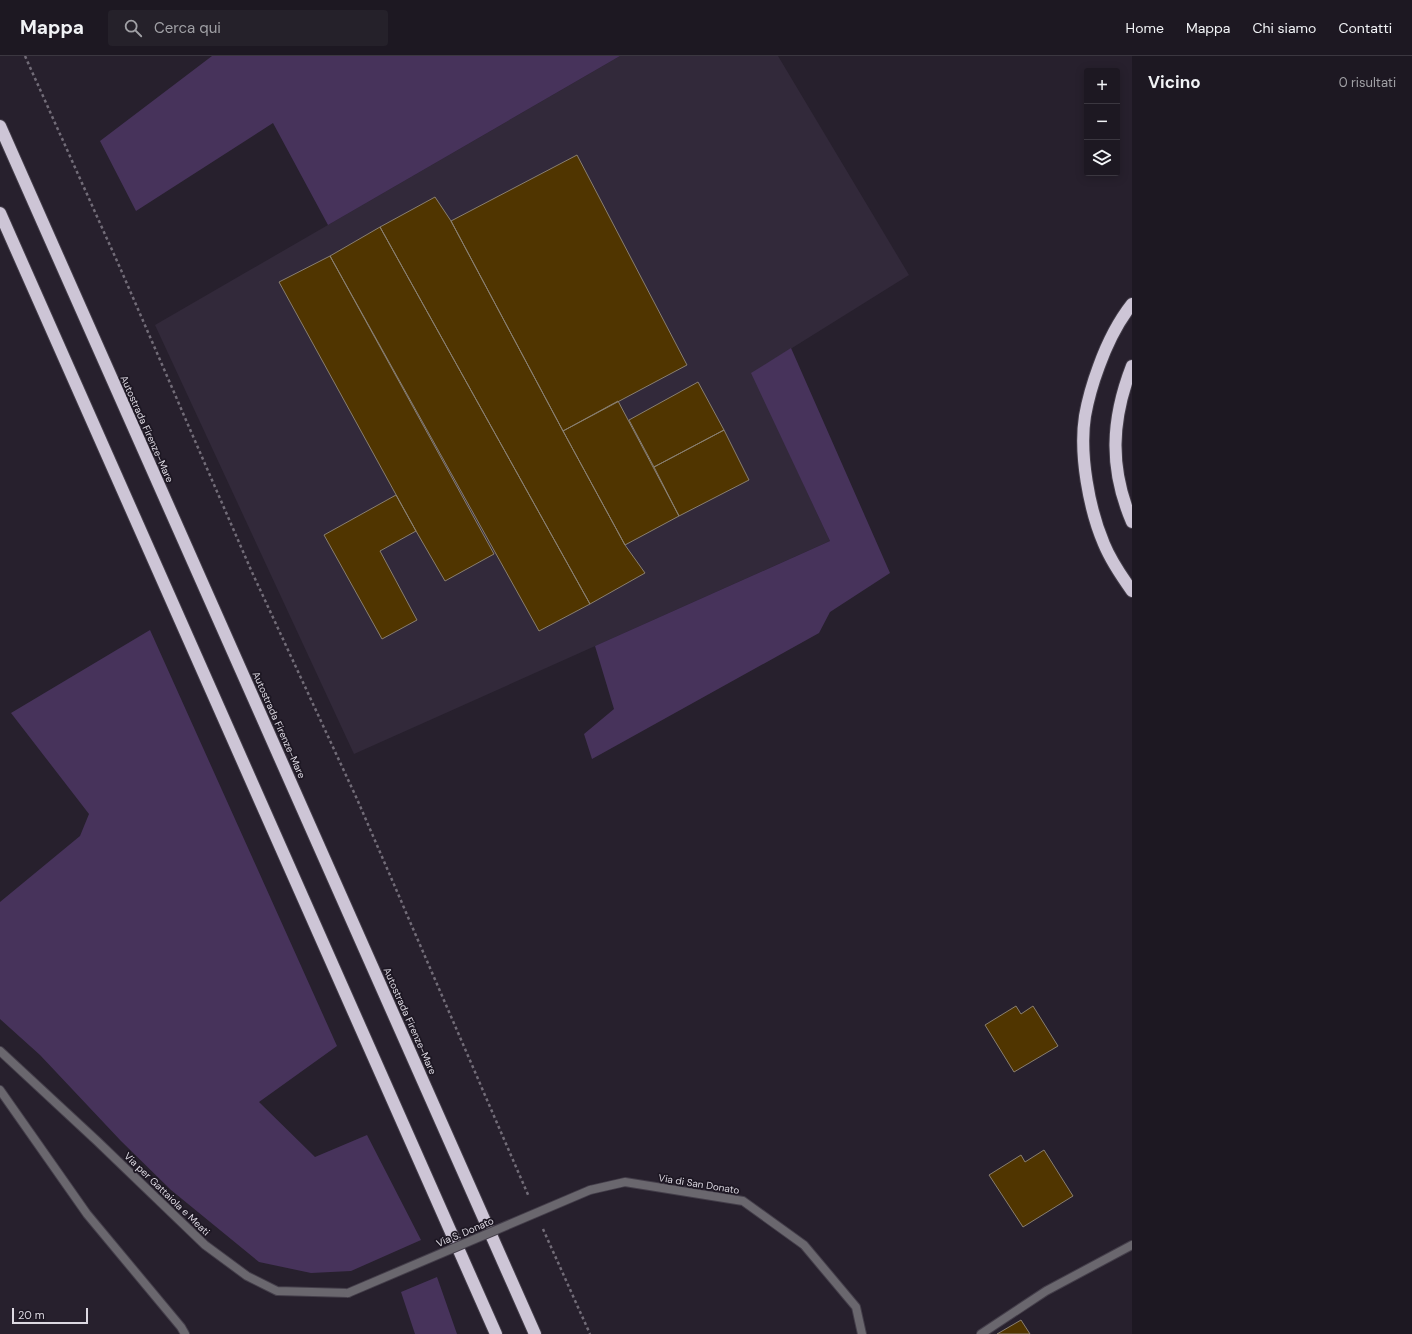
<!DOCTYPE html>
<html lang="it">
<head>
<meta charset="utf-8">
<style>
  body { margin:0; font-family:"DM Sans",sans-serif; background:#25212a; color:#f1f3f6 }
  .controls { position:absolute; right:12px; top:12px; display:grid; overflow:hidden; border-radius:4px; box-shadow:0 2px 10px #0003 }
  .controls button { width:36px; height:36px; display:grid; place-items:center; padding:0; border:0; border-bottom:1px solid #3b3740; background:#1d1822; color:#f1f3f6; font:20px sans-serif }
  .scale { position:absolute; left:12px; bottom:10px; width:76px; box-sizing:border-box; padding-left:4px; border:2px solid #ddd9e2; border-top:0; font-size:11px; line-height:14px; white-space:nowrap; color:#ddd9e2; -webkit-text-stroke:3px #1d1723; paint-order:stroke }
  .list { margin:0; padding:0; list-style:none }
  h2 { display:flex; justify-content:space-between; align-items:center; height:52px; margin:0; padding:0 16px; font-size:17px }
  h2 small { font-size:13px; font-weight:400; color:#a0a0a5 }
  .icon { flex:none; width:22px; height:22px; fill:none; stroke:currentColor; stroke-width:2; stroke-linecap:round; stroke-linejoin:round }
  .map { position:relative; flex:none; width:1132px; height:1278px; overflow:hidden }
  header { display:flex; align-items:center; gap:24px; box-sizing:border-box; height:56px; padding:0 20px; background:#1d1822; border-bottom:1px solid #3b3740 }
  header strong { font-size:19px }
  nav { display:flex; gap:22px; margin-inline-start:auto; font-size:14px }
  .search { width:280px; height:36px; background:#25212a; display:flex; align-items:center; gap:10px; box-sizing:border-box; padding:0 14px; border-radius:4px; color:#a0a0a5; font-size:15px }
  main { display:flex }
  aside { flex:1; background:#1d1822 }
  .map>svg:first-child { display:block }
  .built { fill:#32293a }
  .green { fill:#47335b }
  .building { fill:#503500; stroke:#897f70 }
  .lines { fill:none; stroke-linecap:round; stroke-linejoin:round }
  .street-casing { stroke:#443e4a; stroke-width:10 }
  .highway-casing { stroke:#443e4a; stroke-width:14 }
  .path { stroke:#726c78; stroke-width:2.5; stroke-dasharray:3 3; stroke-linecap:butt }
  .street { stroke:#6a676e; stroke-width:8 }
  .highway { stroke:#cdc5d6; stroke-width:12 }
  .street-bridge-casing { stroke:#443e4a; stroke-width:10; stroke-linecap:butt }
  .street-bridge { stroke:#6a676e; stroke-width:8 }
  .labels { text-anchor:middle; dominant-baseline:central; stroke-width:3.5; stroke-linejoin:round; paint-order:stroke }
  .street-label { font-size:10px; fill:#ddd9e2; stroke:#1d1723 }
</style>
</head>
<body>
<header>
<strong>Mappa</strong>
<div class="search"><svg class="icon" aria-label="search" viewBox="0 0 24 24"><circle cx="10" cy="10" r="6"/><path d="M15 15l6 6"/></svg>Cerca qui</div>
<nav><a>Home</a><a>Mappa</a><a>Chi siamo</a><a>Contatti</a></nav>
</header>
<main>
<div class="map">
<svg width="1132" height="1278" viewBox="0 0 1132 1278">
  <rect width="100%" height="100%" fill="#27202d"/>
  <!-- built -->
  <path class="built" d="M620,0H778L909,219L752,317L830,485L354,698L155,269Z"/>
  <!-- green -->
  <path class="green" d="M212,0H620L328,169L273,67L136,155L100,85Z
    M791,292L890,517L830,556L819,577L592,703L584,678L614,653L595,590L830,485L751,317Z
    M150,574L337,990L259,1046L315,1101L367,1079L421,1184L351,1215L311,1217L259,1206L171,1134L121,1085L40,999L0,963V846L80,780L89,758L11,657Z
    M437,1221L457,1278H415L401,1236Z"/>
  <!-- building -->
  <path class="building" d="M577,99L687,309L563,375L451,165Z
    M435,141L451,165L563,375L625,489L645,517L590,548L380,171Z
    M380,171L590,548L539,575L330,200Z
    M330,200L494,498L445,525L416,475L279,226Z
    M698,326L724,374L654,411L629,364Z
    M618,345L679,460L625,489L563,375Z
    M724,374L749,424L679,460L654,411Z
    M396,439L416,475L380,495L417,564L382,583L324,479Z
    M1016,950L1021,958L1033,950L1058,990L1014,1016L985,969Z
    M1044,1094L1073,1140L1023,1171L989,1119L1021,1099L1025,1106Z
    M1021,1264L1030,1278H997Z"/>
  <g class="lines">
    <defs>
      <path id="street" d="M0,995L97,1085L205,1189L247,1220L277,1235L348,1237
        M0,1034L87,1158L181,1271L185,1278
        M590,1134L625,1126L743,1145L804,1189L856,1251L862,1278
        M981,1278L1046,1235L1132,1189"/>
      <path id="highway" d="M0,70L535,1278
        M0,157L496,1278
        M1132,248C1117,267 1107,288 1099,310C1093,326 1088,343 1085,360C1079,398 1089,453 1104,488C1111,505 1122,521 1132,535
        M1132,310C1111,364 1109,412 1132,466"/>
    </defs>
    <!-- street casing -->
    <use href="#street" class="street-casing"/>
    <!-- highway casing -->
    <use href="#highway" class="highway-casing"/>
    <!-- path -->
    <path class="path" d="M25,0L121,214L251,514L357,743L529,1141
      M543,1173L590,1278"/>
    <!-- street -->
    <use href="#street" class="street"/>
    <!-- highway -->
    <use href="#highway" class="highway"/>
    <defs>
      <path id="street-bridge" d="M348,1237L590,1134"/>
    </defs>
    <!-- street-bridge casing -->
    <use href="#street-bridge" class="street-bridge-casing"/>
    <!-- street-bridge -->
    <use href="#street-bridge" class="street-bridge"/>
  </g>
  <g class="labels">
    <!-- street labels -->
    <g class="street-label">
      <text transform="translate(147 373) rotate(66)">Autostrada Firenze-Mare</text>
      <text transform="translate(279 669) rotate(66)">Autostrada Firenze-Mare</text>
      <text transform="translate(410 965) rotate(66)">Autostrada Firenze-Mare</text>
      <text transform="translate(699 1128) rotate(9)">Via di San Donato</text>
      <text transform="translate(167 1138) rotate(44)">Via per Gattaiola e Meati</text>
      <text transform="translate(465 1176) rotate(-23)">Via S. Donato</text>
    </g>
  </g>
</svg>
<div class="controls">
<button>+</button>
<button>−</button>
<button><svg class="icon" aria-label="layers" viewBox="0 0 24 24"><path d="M12 4l9 5-9 5-9-5zM3 14l9 5 9-5"/></svg></button>
</div>
<div class="scale">20 m</div>
</div>
<aside>
<h2>Vicino<small>0 risultati</small></h2>
<ul class="list">
</ul>
</aside>
</main>
</body>
</html>
